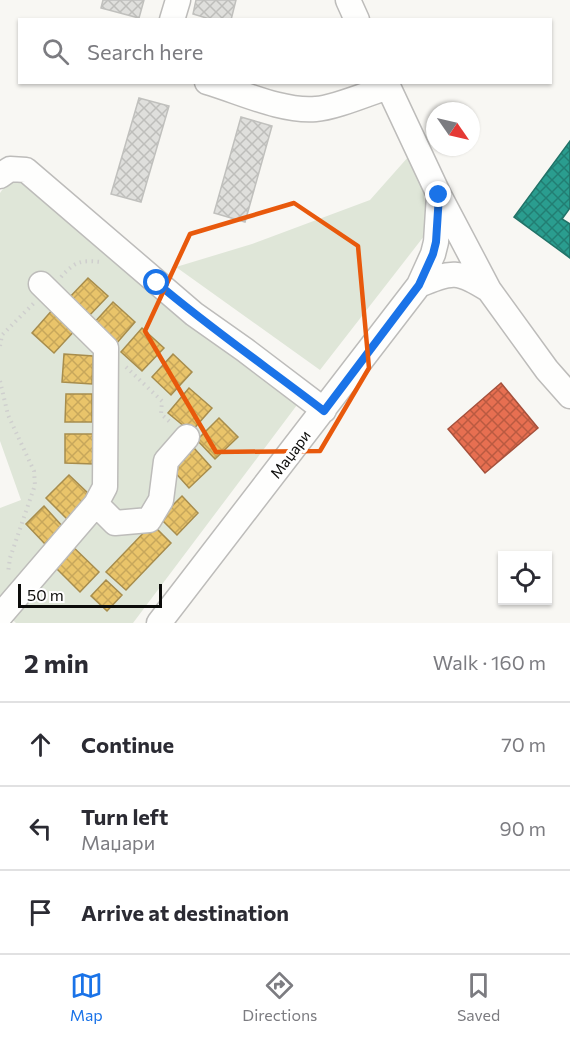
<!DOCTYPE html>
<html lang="en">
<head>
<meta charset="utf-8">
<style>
  body { margin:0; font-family:Commissioner,sans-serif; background:#f2f2f3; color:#2b2b33 }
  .controls { position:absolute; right:18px; bottom:18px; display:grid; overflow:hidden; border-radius:0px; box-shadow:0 2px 4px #0004 }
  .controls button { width:54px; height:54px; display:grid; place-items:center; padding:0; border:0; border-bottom:2px solid #e1e1e2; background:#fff; color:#2b2b33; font:30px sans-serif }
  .compass { position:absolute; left:426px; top:102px; width:54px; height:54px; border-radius:50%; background:#fff; box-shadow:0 2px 4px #0004; rotate:124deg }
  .scale { position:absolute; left:18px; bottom:15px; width:144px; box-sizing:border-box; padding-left:6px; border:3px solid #0c0c0a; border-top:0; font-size:16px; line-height:21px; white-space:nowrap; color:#0c0c0a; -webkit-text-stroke:4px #fff; paint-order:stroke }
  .stop { position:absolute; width:18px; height:18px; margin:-14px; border:4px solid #1a73e8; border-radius:50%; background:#fff }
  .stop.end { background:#1a73e8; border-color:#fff; box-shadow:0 2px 6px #0008 }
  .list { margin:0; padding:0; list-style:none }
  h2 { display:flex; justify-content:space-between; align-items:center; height:78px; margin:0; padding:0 24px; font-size:26px }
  h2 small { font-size:20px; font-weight:400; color:#7c7c81 }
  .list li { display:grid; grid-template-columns:39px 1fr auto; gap:18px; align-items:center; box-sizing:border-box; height:84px; padding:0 24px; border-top:2px solid #e1e1e2 }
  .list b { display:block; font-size:22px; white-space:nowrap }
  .list p { margin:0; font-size:20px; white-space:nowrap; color:#7c7c81 }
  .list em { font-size:20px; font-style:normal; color:#7c7c81 }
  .icon { flex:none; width:33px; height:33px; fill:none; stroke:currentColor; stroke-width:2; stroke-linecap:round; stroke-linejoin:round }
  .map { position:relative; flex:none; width:570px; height:623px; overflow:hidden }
  .search { position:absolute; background:#fff; box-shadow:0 2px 4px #0004; left:18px; right:18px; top:18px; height:66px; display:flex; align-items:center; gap:15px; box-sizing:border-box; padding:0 21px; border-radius:0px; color:#7c7c81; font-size:22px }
  .sheet { height:330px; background:#fff }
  nav { display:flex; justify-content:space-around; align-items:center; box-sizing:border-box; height:84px; border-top:2px solid #e1e1e2; background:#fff; font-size:16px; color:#7c7c81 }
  nav a { display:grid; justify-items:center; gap:3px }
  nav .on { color:#1a73e8 }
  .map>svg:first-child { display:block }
  .green { fill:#dfe6d8 }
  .homes { fill:url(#homes-cross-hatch); stroke:#a78d4d; stroke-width:1.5 }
  .shops { fill:url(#shops-cross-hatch); stroke:#a5513c; stroke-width:1.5 }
  .schools { fill:url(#schools-cross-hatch); stroke:#217267; stroke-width:1.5 }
  .building { fill:url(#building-cross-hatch); stroke:#c0c0bd; stroke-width:1.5 }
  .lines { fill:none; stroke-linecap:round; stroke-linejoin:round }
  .minor-casing { stroke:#bdbcba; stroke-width:27 }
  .path { stroke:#cfcfce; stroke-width:4; stroke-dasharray:1.5 4.5; stroke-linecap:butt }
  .minor { stroke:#fefefd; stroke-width:24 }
  .route { stroke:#1a73e8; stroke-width:8 }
  .marked { fill:none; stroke:#e8590c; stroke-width:4.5; stroke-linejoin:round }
  .labels { text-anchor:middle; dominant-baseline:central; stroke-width:6; stroke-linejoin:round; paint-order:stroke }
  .street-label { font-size:15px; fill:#0c0c0a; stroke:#fff }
</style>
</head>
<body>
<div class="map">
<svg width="570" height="623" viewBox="0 0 570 623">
  <defs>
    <pattern id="homes-cross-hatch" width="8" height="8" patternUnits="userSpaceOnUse" patternTransform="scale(1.5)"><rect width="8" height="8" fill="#e9c46a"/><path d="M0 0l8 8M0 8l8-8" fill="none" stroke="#c7a75b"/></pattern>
    <pattern id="shops-cross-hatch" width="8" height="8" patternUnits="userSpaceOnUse" patternTransform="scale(1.5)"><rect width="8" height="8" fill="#e76f51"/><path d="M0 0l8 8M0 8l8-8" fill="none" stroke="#ba5a41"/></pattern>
    <pattern id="schools-cross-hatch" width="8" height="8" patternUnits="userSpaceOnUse" patternTransform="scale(1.5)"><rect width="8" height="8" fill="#2a9d8f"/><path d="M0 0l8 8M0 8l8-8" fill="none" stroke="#227e73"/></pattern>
    <pattern id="building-cross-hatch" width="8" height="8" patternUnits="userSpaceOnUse" patternTransform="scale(1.5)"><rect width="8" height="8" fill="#dfdfdc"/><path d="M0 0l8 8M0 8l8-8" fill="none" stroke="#bebebb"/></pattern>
  </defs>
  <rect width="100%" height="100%" fill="#f8f7f3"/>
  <!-- green -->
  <path class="green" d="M409,156L423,185L428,231L320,370L176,267L252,244L370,200Z
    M23,160L306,393L133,623H16L0,608V508L21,500L0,441V193Z"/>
  <!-- homes -->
  <path class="homes" d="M88,278L108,296L87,318L68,299Z
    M113,302L135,322L116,344L93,324Z
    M54,308L77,328L54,353L32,333Z
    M142,328L164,348L142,371L121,352Z
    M64,354L93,356L92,384L62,382Z
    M173,354L192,372L171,395L152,377Z
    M189,388L212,408L191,432L168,413Z
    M66,394H92V422H65Z
    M219,418L238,437L215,459L197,440Z
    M65,434H94V464L65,463Z
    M194,448L211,467L189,488L172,469Z
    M69,475L90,495L67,519L46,498Z
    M182,496L198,513L177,535L160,518Z
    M44,506L63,527L45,544L26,524Z
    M152,524L171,543L126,590L106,572Z
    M68,542L99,572L80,592L49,561Z
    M106,580L122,595L107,611L91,596Z"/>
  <!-- shops -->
  <path class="shops" d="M501,383L538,428L485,473L448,429Z"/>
  <!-- schools -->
  <path class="schools" d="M570,141V208L562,219L570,224V258L514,217Z"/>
  <!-- building -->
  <path class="building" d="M103,0H144L139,18L101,8Z
    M196,0H236L231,20H213L193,14Z
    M139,98L169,106L141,202L111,194Z
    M241,117L272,126L245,222L214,213Z"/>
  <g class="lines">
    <defs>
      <path id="minor" d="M348,0L357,20
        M172,20L178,0
        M207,82C241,92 282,112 316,109C334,108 369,93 388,87
        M386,82L439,195L489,290L547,370L570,396
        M0,176L10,169L26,170L194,314L245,350L324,410
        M419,285C452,271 458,270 489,290
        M96,504L115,523L149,520L161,500L166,461L187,437
        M0,616L96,504L105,487L106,348L41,284
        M159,623L419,285L433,254L436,242L439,195"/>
    </defs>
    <!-- minor casing -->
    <use href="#minor" class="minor-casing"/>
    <!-- path -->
    <path class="path" d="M61,277C75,261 81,260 101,262
      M0,346L2,335L34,303
      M126,367L162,401L161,414L171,423
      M0,381L8,415L34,471L35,485L10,558L8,573"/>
    <!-- minor -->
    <use href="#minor" class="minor"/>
  </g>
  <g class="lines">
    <!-- route -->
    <path class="route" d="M157,283C210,328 268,368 324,411L419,285L433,254L436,242L439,195"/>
  </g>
  <!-- marked area -->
  <path class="marked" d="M294,203L358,246L369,368L320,451L216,452L145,331L190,234Z"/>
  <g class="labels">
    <!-- street labels -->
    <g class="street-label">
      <text transform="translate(290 454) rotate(-53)">Маџари</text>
    </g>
  </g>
</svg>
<div class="controls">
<button><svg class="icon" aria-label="locate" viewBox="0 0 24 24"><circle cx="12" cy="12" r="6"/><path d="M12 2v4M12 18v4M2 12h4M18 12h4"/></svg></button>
</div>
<svg class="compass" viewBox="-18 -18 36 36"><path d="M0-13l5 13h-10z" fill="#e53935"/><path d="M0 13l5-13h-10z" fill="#7c7c81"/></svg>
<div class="scale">50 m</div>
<div class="stop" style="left:157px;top:283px"></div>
<div class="stop end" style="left:439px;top:195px"></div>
<div class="search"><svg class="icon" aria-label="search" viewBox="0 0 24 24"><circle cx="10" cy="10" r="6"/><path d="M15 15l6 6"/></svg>Search here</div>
</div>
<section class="sheet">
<h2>2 min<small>Walk · 160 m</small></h2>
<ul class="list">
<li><svg class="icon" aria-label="ahead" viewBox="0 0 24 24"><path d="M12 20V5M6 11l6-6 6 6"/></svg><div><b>Continue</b></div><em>70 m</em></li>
<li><svg class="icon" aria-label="left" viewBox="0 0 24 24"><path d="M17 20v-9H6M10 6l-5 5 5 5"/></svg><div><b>Turn left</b><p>Маџари</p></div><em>90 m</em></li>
<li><svg class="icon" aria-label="arrive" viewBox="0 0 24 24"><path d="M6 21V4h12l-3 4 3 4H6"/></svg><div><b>Arrive at destination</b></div></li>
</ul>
</section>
<nav>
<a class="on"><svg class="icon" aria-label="map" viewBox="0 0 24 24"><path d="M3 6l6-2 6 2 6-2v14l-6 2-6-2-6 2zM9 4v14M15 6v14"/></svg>Map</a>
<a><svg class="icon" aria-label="directions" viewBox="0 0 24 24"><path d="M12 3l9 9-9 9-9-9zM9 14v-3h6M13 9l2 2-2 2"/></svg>Directions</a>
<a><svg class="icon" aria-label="saved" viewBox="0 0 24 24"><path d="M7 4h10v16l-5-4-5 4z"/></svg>Saved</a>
</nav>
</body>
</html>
